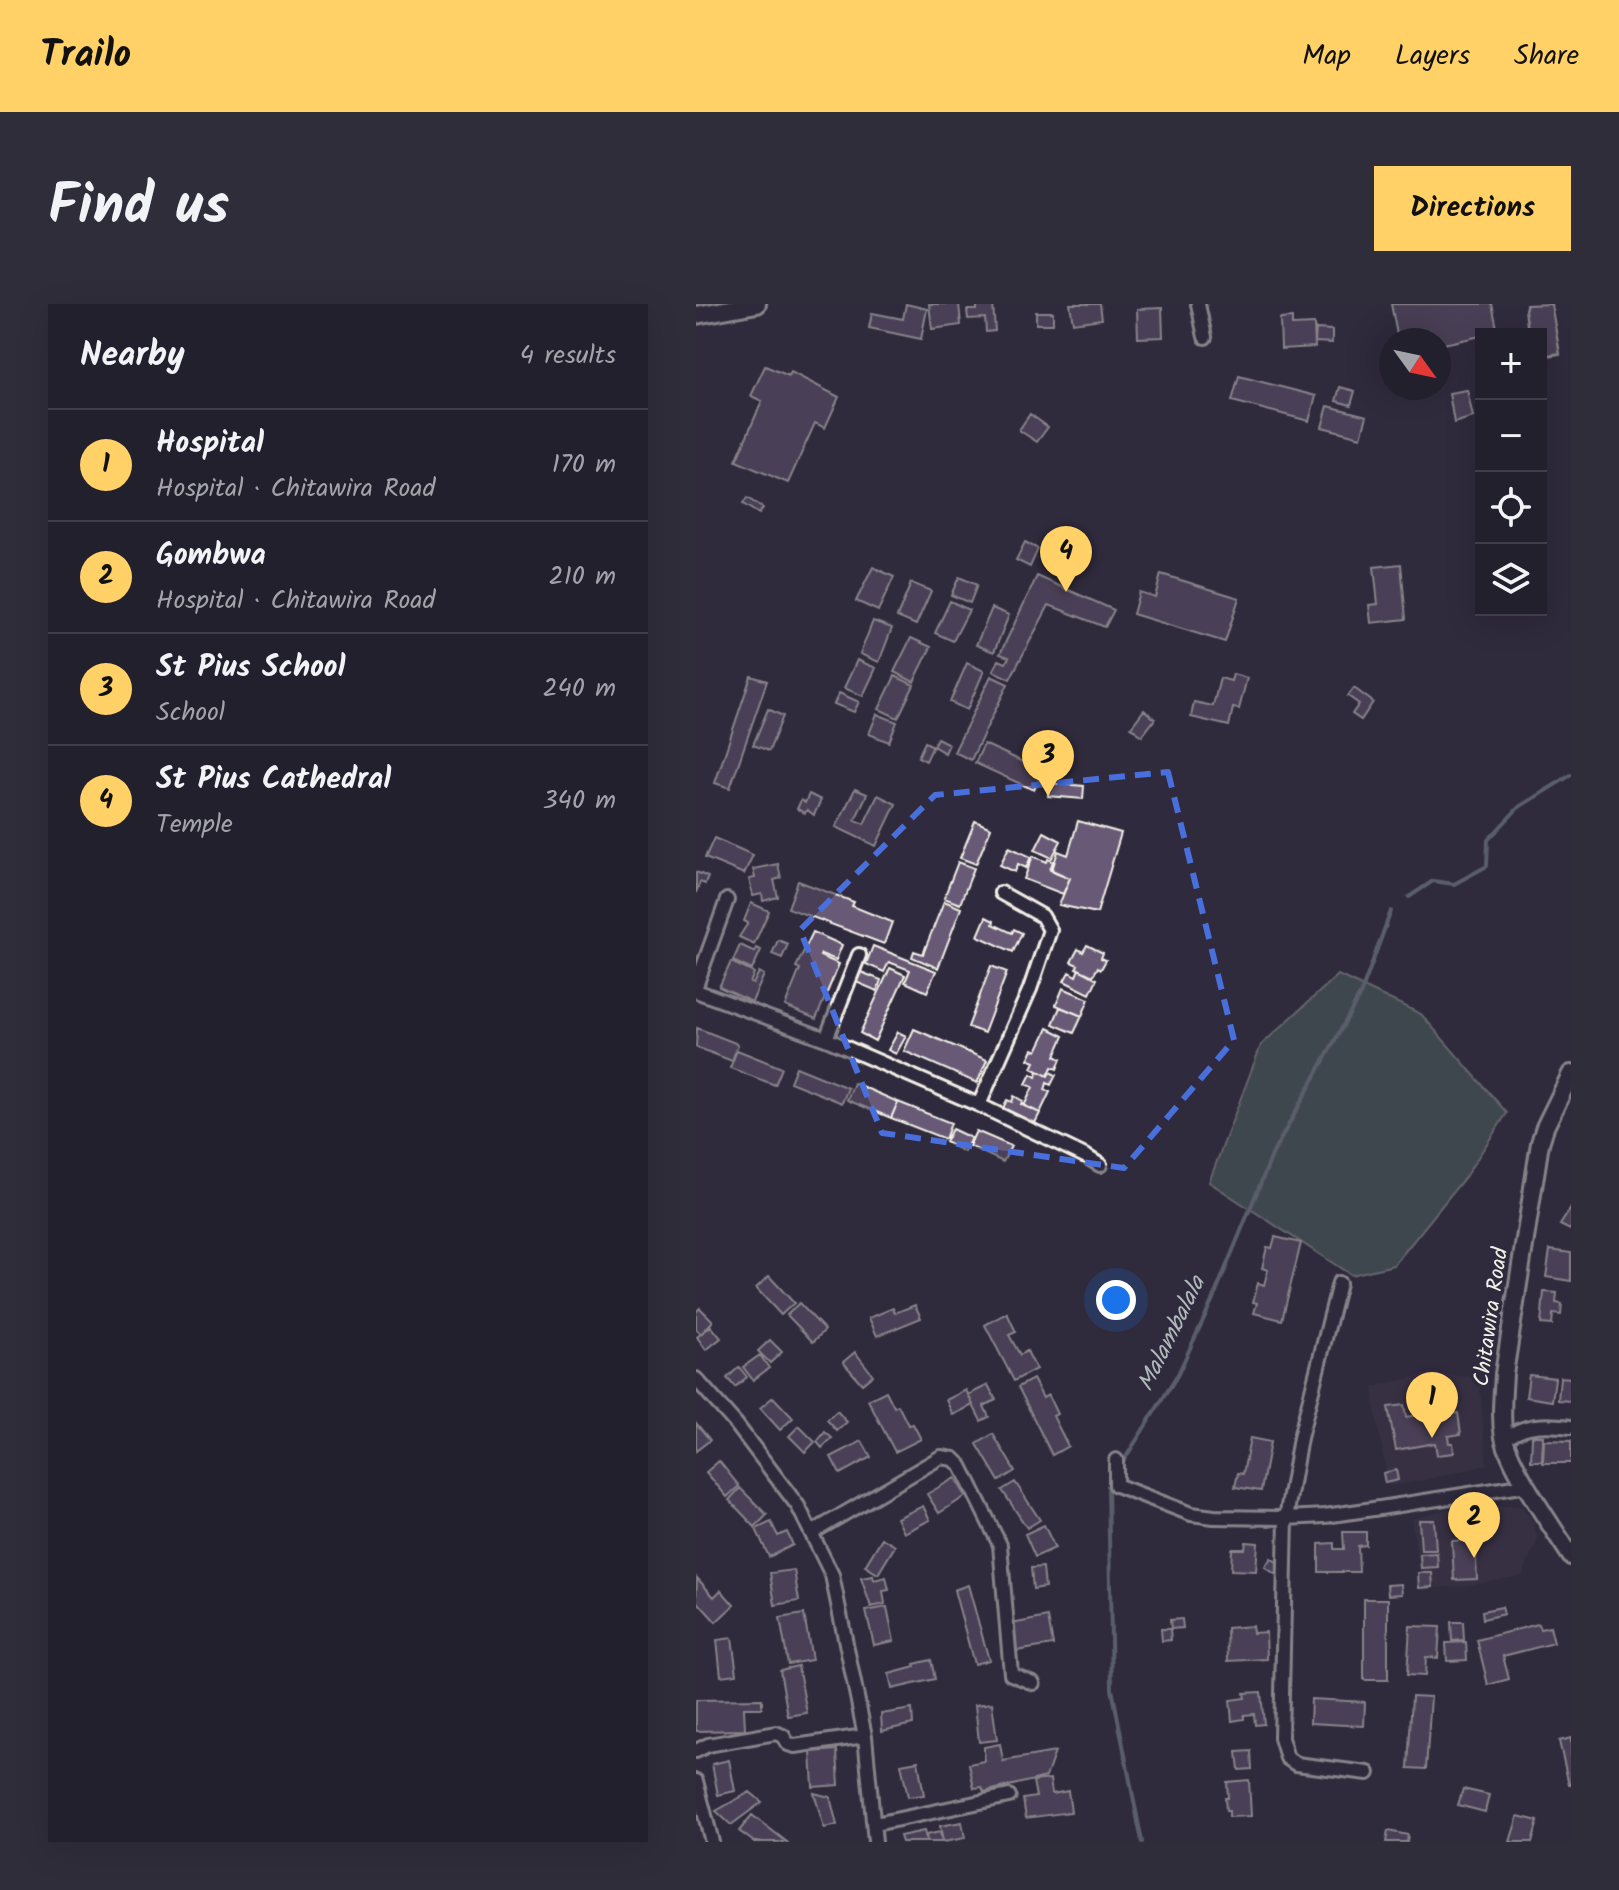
<!DOCTYPE html>
<html lang="en">
<head>
<meta charset="utf-8">
<style>
  body { margin:0; font-family:Kalam,sans-serif; background:#2f2d3a; color:#f1f3f6 }
  .controls { position:absolute; right:24px; top:24px; display:grid; overflow:hidden; border-radius:0px; box-shadow:0 8px 32px #0002 }
  .controls button { width:72px; height:72px; display:grid; place-items:center; padding:0; border:0; border-bottom:2px solid #403e4a; background:#23202e; color:#f1f3f6; font:40px sans-serif }
  .compass { position:absolute; left:683px; top:24px; width:72px; height:72px; border-radius:50%; background:#23202e; box-shadow:0 8px 32px #0002; rotate:123deg }
  .you { position:absolute; left:420px; top:996px; width:28px; height:28px; margin:-20px; border:6px solid #fff; border-radius:50%; background:#1a73e8; box-shadow:0 0 0 12px #1a73e833 }
  .badge { display:grid; place-items:center; width:52px; height:52px; border-radius:50%; background:#ffd166; color:#111; font-size:26px; font-weight:700 }
  .pin { position:absolute; translate:-50% -66px; filter:drop-shadow(0 2px 4px #0008) }
  .pin::after { content:''; position:absolute; top:42px; width:28px; height:24px; background:inherit; clip-path:polygon(0 0,100% 0,50% 100%) }
  .list { margin:0; padding:0; list-style:none }
  h2 { display:flex; justify-content:space-between; align-items:center; height:104px; margin:0; padding:0 32px; font-size:34px }
  h2 small { font-size:26px; font-weight:400; color:#a3a3aa }
  .list li { display:grid; grid-template-columns:52px 1fr auto; gap:24px; align-items:center; box-sizing:border-box; height:112px; padding:0 32px; border-top:2px solid #403e4a }
  .list b { display:block; font-size:30px; white-space:nowrap }
  .list p { margin:0; font-size:26px; white-space:nowrap; color:#a3a3aa }
  .list em { font-size:26px; font-style:normal; color:#a3a3aa }
  .icon { flex:none; width:44px; height:44px; fill:none; stroke:currentColor; stroke-width:2; stroke-linecap:round; stroke-linejoin:round }
  .map { position:relative; flex:none; width:875px; height:1538px; overflow:hidden; border-radius:0px }
  header { display:flex; align-items:center; gap:48px; box-sizing:border-box; height:112px; padding:0 40px; background:#ffd166; color:#111 }
  header strong { font-size:38px }
  nav { display:flex; gap:44px; margin-inline-start:auto; font-size:28px }
  .intro { display:flex; align-items:center; justify-content:space-between; box-sizing:border-box; height:192px; padding:0 48px }
  h1 { margin:0; font-size:56px }
  .button { padding:20px 36px; border-radius:0px; background:#ffd166; color:#111; font-size:28px; font-weight:700 }
  main { display:flex; gap:48px; padding:0 48px }
  aside { flex:1; background:#23202e; border-radius:0px; box-shadow:0 8px 32px #0002 }
  .map>svg:first-child { display:block }
  .built { fill:#40384e }
  .green { fill:#536a65; stroke:#a4aea6; stroke-width:2 }
  .lines { fill:none; stroke-linecap:round; stroke-linejoin:round }
  .stream { stroke:#8f9da3; stroke-width:4 }
  .building { fill:#675a76; stroke:#f4f1e8; stroke-width:2 }
  .street-casing { stroke:#f4f1e8; stroke-width:18 }
  .secondary-casing { stroke:#f4f1e8; stroke-width:22 }
  .street { stroke:#2f2a3d; stroke-width:12 }
  .secondary { stroke:#2f2a3d; stroke-width:16 }
  .marked { fill:none; stroke:#486fdb; stroke-width:6; stroke-dasharray:16 10; stroke-linejoin:round }
  .labels { text-anchor:middle; dominant-baseline:central; stroke-width:7; stroke-linejoin:round; paint-order:stroke }
  .street-label { font-size:22px; fill:#f4f1e8; stroke:#2f2a3d }
  .water-label { font-size:24px; font-style:italic; fill:#b1b9ba; stroke:#2f2a3d }
</style>
</head>
<body>
<header>
<strong>Trailo</strong>
<nav><a>Map</a><a>Layers</a><a>Share</a></nav>
</header>
<div class="intro"><h1>Find us</h1><a class="button">Directions</a></div>
<main>
<aside>
<h2>Nearby<small>4 results</small></h2>
<ul class="list">
<li><span class="badge">1</span><div><b>Hospital</b><p>Hospital · Chitawira Road</p></div><em>170 m</em></li>
<li><span class="badge">2</span><div><b>Gombwa</b><p>Hospital · Chitawira Road</p></div><em>210 m</em></li>
<li><span class="badge">3</span><div><b>St Pius School</b><p>School</p></div><em>240 m</em></li>
<li><span class="badge">4</span><div><b>St Pius Cathedral</b><p>Temple</p></div><em>340 m</em></li>
</ul>
</aside>
<div class="map">
<svg width="875" height="1538" viewBox="0 0 875 1538">
  <rect width="100%" height="100%" fill="#2f2a3d"/>
  <filter id="ink" filterUnits="userSpaceOnUse"><feTurbulence type="fractalNoise" baseFrequency=".0125" numOctaves="2"/><feDisplacementMap in="SourceGraphic" scale="16" xChannelSelector="R" yChannelSelector="G"/><feConvolveMatrix kernelMatrix="1 2 1 2 8 2 1 2 1" color-interpolation-filters="sRGB"/></filter>
  <g filter="url(#ink)">
    <!-- built -->
    <path class="built" d="M735,1069L783,1074L791,1161L729,1176L693,1182L679,1107L677,1083Z
      M767,1201L825,1202L837,1217L842,1236L826,1272L768,1282L727,1285L715,1215Z"/>
    <!-- green -->
    <path class="green" d="M642,671L725,710L811,809L769,873L698,961L655,971L513,878L565,741Z"/>
    <g class="lines">
      <!-- stream -->
      <path class="stream" d="M713,593L737,577L758,580L791,562L792,536L823,503L875,471
        M423,1164L481,1072L517,995L577,849L665,689L695,607
        M416,1175L412,1182L416,1385L446,1538"/>
    </g>
    <!-- building -->
    <path class="building" d="M210,0L231,5L225,35L173,24L176,9L207,15Z
      M233,0H263L265,21L236,25Z
      M281,0H297L299,27L290,28L289,14L272,15L271,6H281Z
      M374,0H404L406,15L377,19Z
      M695,0H796L802,29L785,30V32L743,41V36H702Z
      M855,0L864,49L845,52V30H833L829,6L830,1Z
      M855,0L864,50L845,53V30H832L829,6L831,1Z
      M466,4L467,33L442,34L441,5Z
      M340,8H357V20H340Z
      M596,14V21L618,20L619,43L585,45L584,15Z
      M620,25L636,26V39L619,38Z
      M69,62L93,72L95,68L143,93L129,124L119,119L92,179L40,157L66,97L55,92Z
      M543,72L620,92L613,117L536,97Z
      M644,83L659,87L655,101L640,97Z
      M771,86L777,113L758,119L753,89Z
      M632,102L671,112L665,133L626,123Z
      M334,110L352,123L341,138L323,126Z
      M51,194L67,204L63,210L47,200Z
      M329,238L342,245L334,263L320,256Z
      M705,260L710,315L675,319L673,301L682,300L678,263Z
      M177,263L198,273L182,307L160,297Z
      M465,270L543,294L529,338L437,310L443,288L459,293Z
      M341,272L418,306L409,323L353,301L314,375L297,367L303,356L310,359L313,353L304,350Z
      M263,273L281,281L274,299L255,291Z
      M215,279L235,287L220,321L201,313Z
      M254,297L273,306L257,337L239,329Z
      M296,304L313,311L298,348L280,341Z
      M177,317L196,324L183,358L164,350Z
      M215,334L235,343L218,378L198,368Z
      M161,356L180,364L167,392L148,384Z
      M271,359L288,367L271,406L254,398Z
      M537,370L551,374L543,405L537,404L533,422L495,413L498,398L517,402L524,374L535,377Z
      M55,372L71,377L34,484L19,479Z
      M199,372L218,381L202,414L183,405Z
      M295,372L312,380L275,456L258,448Z
      M658,384L677,398L665,416L656,410L663,400L652,392Z
      M143,389L163,398L158,408L138,400Z
      M72,405L87,412L73,447L57,441Z
      M448,406L459,415L446,432L435,423Z
      M181,410L201,418L193,438L173,430Z
      M241,434L253,440L249,449L237,442Z
      M229,438L237,442L230,457L222,453Z
      M288,440L347,467L338,486L279,459Z
      M353,479L388,482L387,495L352,492Z
      M159,485L171,490L159,516L168,520L182,491L200,500L180,542L140,523Z
      M113,490L125,496L118,511L111,506L109,509L101,505L105,496L109,499Z
      M279,517L295,524L280,560L264,554Z
      M382,517L425,529L401,609L363,601L374,574L356,566L362,547L372,551Z
      M348,528L365,537L356,554L339,546Z
      M18,534L57,551L48,570L9,554Z
      M313,543L335,553L330,564L322,560L319,568L304,561Z
      M337,552L351,558L352,555L357,557L354,566L374,574L367,590L328,575Z
      M262,558L278,564L264,600L248,594Z
      M82,560L85,574L78,576L82,593L67,597L66,590L57,592L53,575L59,574L57,565Z
      M0,568L12,573L9,580L4,578L0,589Z
      M102,577L158,598L156,602L196,618L188,640L92,604Z
      M248,597L265,604L242,664L216,653L218,647L227,650Z
      M55,599L73,607L58,640L43,633L52,619L48,617Z
      M290,613L298,617L297,620L316,629L318,625L326,629L317,648L282,632Z
      M117,628L146,641L140,656L125,650L124,652L143,660L120,715L89,702L104,665L100,663Z
      M82,636L92,640L86,654L76,650Z
      M44,641L59,648L60,644L65,646L56,666L37,657Z
      M391,641L407,649L405,654L410,656L405,665L402,663L397,672L380,664L382,661L375,658L382,645L387,648Z
      M177,642L240,667L231,688L209,678L214,666L193,658L188,668L170,660Z
      M35,658L58,669L54,679L57,680L63,668L68,671L56,698L23,683Z
      M295,662L311,668L288,729L272,723Z
      M194,664L209,671L179,737L164,729Z
      M383,665L401,675L394,690L368,677L373,668L380,672Z
      M165,668L185,676L181,687L160,678Z
      M367,684L393,695L386,712L360,701Z
      M364,703L386,712L378,729L357,720Z
      M1,724L42,740L36,757L0,743Z
      M352,724L368,732L359,752L365,755L361,765L356,763L352,772L336,764L339,758L332,755L337,745L341,747Z
      M218,725L291,756L281,779L208,747Z
      M202,728L210,732L200,750L192,746Z
      M41,746L86,764L79,781L34,764Z
      M100,763L152,784L146,799L94,778Z
      M342,767L352,772L354,768L360,771L355,781L351,779L349,786L354,788L344,809L328,802L337,783L330,780L335,770L340,773Z
      M158,779L202,798L195,814L151,796Z
      M318,792L327,797L325,800L344,809L337,823L302,807L304,803L307,804L311,796L316,798Z
      M202,798L255,819L249,835L195,814Z
      M256,825L275,834L268,848L249,838Z
      M280,827L315,842L307,858L273,842Z
      M875,904V924L874,926L864,921Z
      M579,933L605,939L586,1016L558,1009L561,999L557,998L562,979L568,981L572,966L566,964L571,943L576,944Z
      M854,946L875,949V977L850,973Z
      M73,972L98,999L85,1011L60,984Z
      M848,988L861,989L860,999L866,1000L865,1011L857,1010L856,1021L845,1020Z
      M103,999L129,1026L117,1038L91,1011Z
      M219,1001L225,1014L181,1032L173,1014L197,1004L199,1009Z
      M4,1004L17,1017L5,1030L0,1025V1008Z
      M311,1009L320,1028L313,1031L324,1051L331,1047L340,1065L318,1077L289,1021Z
      M15,1022L25,1034L10,1046L1,1033Z
      M74,1036L86,1048L74,1059L62,1047Z
      M159,1048L177,1071L166,1080L147,1058Z
      M64,1051L73,1064L57,1076L47,1063Z
      M43,1063L51,1073L39,1083L31,1074Z
      M833,1071L859,1074L856,1097L830,1093Z
      M864,1073L875,1074V1097L862,1096Z
      M337,1075L347,1094L352,1091L361,1110L357,1112L372,1142L356,1151L322,1083Z
      M292,1081L300,1096L288,1102L293,1113L285,1117L272,1091Z
      M270,1086L277,1101L257,1111L250,1096Z
      M190,1087L198,1103L202,1101L212,1121L217,1120L225,1135L199,1148L172,1096Z
      M77,1093L97,1114L84,1126L64,1104Z
      M744,1094L747,1112L762,1109L765,1130L752,1132L753,1139H757L758,1149L741,1151L739,1139L700,1146L692,1103L708,1101L710,1113L726,1110L724,1097Z
      M141,1107L151,1118L141,1127L131,1116Z
      M0,1119L14,1136L0,1147Z
      M103,1122L119,1138L109,1148L93,1132Z
      M129,1128L136,1134L126,1144L121,1138Z
      M297,1130L319,1167L303,1177L281,1140Z
      M836,1132H847L846,1157H835Z
      M554,1134L574,1138L565,1187L539,1183L542,1169L547,1170Z
      M848,1136L875,1137V1159H847Z
      M166,1137L175,1153L144,1170L135,1153Z
      M23,1157L43,1182L31,1193L10,1168Z
      M700,1166L702,1176L689,1179L687,1169Z
      M259,1174L270,1192L243,1209L231,1190Z
      M319,1178L344,1216L331,1224L306,1186Z
      M44,1184L71,1211L59,1223L33,1196Z
      M227,1202L234,1216L208,1229L201,1214Z
      M723,1216H738L740,1246H725Z
      M75,1218L82,1232L91,1228L97,1241L73,1253L60,1225Z
      M348,1221L359,1244L339,1253L329,1230Z
      M647,1228H670V1241L662,1242L663,1268H623V1240L638,1239V1245H648Z
      M186,1234L199,1242L182,1270L169,1262Z
      M779,1236L781,1275L758,1276L756,1237Z
      M550,1238L562,1239L560,1267L535,1266L536,1245H549Z
      M741,1249L742,1263L725,1264L724,1250Z
      M575,1254L585,1261L579,1270L569,1263Z
      M347,1263L349,1283L337,1285L335,1264Z
      M98,1266L103,1297L79,1301L74,1269Z
      M722,1269H736L737,1283L723,1284Z
      M177,1272L178,1276L190,1273L193,1286L187,1287L189,1300L175,1303L165,1274Z
      M1,1274L18,1293L25,1286L38,1301L20,1318L0,1296Z
      M705,1280L706,1290L692,1291L691,1281Z
      M272,1281L293,1356L278,1360L258,1286Z
      M668,1295H692V1376H668Z
      M191,1303L198,1337L178,1341L170,1307Z
      M806,1303L808,1310L787,1315L786,1307Z
      M108,1310L116,1356L92,1360L84,1314Z
      M352,1313L357,1341L320,1347L315,1320Z
      M486,1315L487,1324L475,1325L474,1316Z
      M755,1318H767L768,1336L756,1337Z
      M842,1320L844,1325L854,1323L858,1339L807,1352L813,1375L792,1381L781,1336Z
      M556,1322L557,1329L570,1328L571,1355L532,1357L531,1324Z
      M714,1322L744,1323L742,1354L730,1353L729,1372L711,1371Z
      M465,1325H474L475,1336L466,1337Z
      M36,1334L41,1370L25,1372L21,1336Z
      M770,1338L771,1356L751,1357L750,1339Z
      M235,1356L239,1375L196,1385L193,1370L219,1363L218,1360Z
      M102,1362L111,1409L92,1412L84,1366Z
      M565,1388L568,1420L559,1421L558,1410L548,1411V1415L536,1417L534,1396L549,1394L548,1389Z
      M716,1392L735,1393L730,1465L712,1464Z
      M66,1395V1404H48L49,1426L0,1427V1396Z
      M615,1395L669,1398L668,1422L614,1419Z
      M296,1399L301,1436L283,1438L279,1401Z
      M216,1405L217,1420L186,1427L185,1410Z
      M875,1434V1481H873L863,1437Z
      M304,1440L307,1457L359,1448L350,1473L288,1488L286,1483L278,1484L273,1460L288,1457V1443Z
      M141,1446L143,1481L117,1483L115,1448Z
      M555,1447L556,1465L543,1466L541,1448Z
      M33,1456L39,1487L22,1491L16,1460Z
      M222,1457L228,1491L212,1493L205,1460Z
      M354,1475L356,1490L372,1487L375,1508L330,1514L327,1495L340,1493L337,1477Z
      M553,1476L555,1512L533,1513V1507H530L529,1494H532L531,1478Z
      M767,1485L793,1491L789,1508L762,1501Z
      M54,1488L66,1498L35,1521L20,1507Z
      M118,1489L134,1493L141,1521L128,1524Z
      M56,1511L91,1538H58L43,1527Z
      M822,1512L842,1517L836,1538H814Z
      M266,1518L269,1534L247,1538L244,1522Z
      M228,1527L231,1538H206L204,1532Z
      M692,1527L712,1531L711,1538H690Z
      M244,1528L246,1538H231L230,1531Z"/>
    <g class="lines">
      <defs>
        <path id="street" d="M502,0L509,33
          M0,682L31,596
          M0,687L130,735L283,801L391,853L404,861
          M130,735L163,651
          M283,801L334,685L354,626L346,612L305,589
          M643,979L604,1134L590,1214L585,1434L591,1454L600,1460L672,1469
          M0,1075L40,1120L102,1202L136,1271L169,1432L179,1538
          M809,1135C828,1119 851,1120 875,1123
          M420,1156V1181L495,1210L518,1213L590,1214L629,1212L684,1204L831,1181
          M117,1228L245,1153L258,1155L265,1162L304,1241L315,1370L337,1379
          M0,1447L12,1441L80,1429L87,1432L92,1440L99,1442L169,1432
          M0,1477L16,1538
          M179,1520L313,1492"/>
        <path id="secondary" d="M0,11L61,0
          M875,770L849,823L844,839L808,1070C807,1091 804,1112 808,1133C814,1163 857,1224 875,1252"/>
      </defs>
      <!-- street casing -->
      <use href="#street" class="street-casing"/>
      <!-- secondary casing -->
      <use href="#secondary" class="secondary-casing"/>
      <!-- street -->
      <use href="#street" class="street"/>
      <!-- secondary -->
      <use href="#secondary" class="secondary"/>
    </g>
  </g>
  <!-- marked area -->
  <path d="M0 0H875V1538H0ZM472,468L538,736L428,864L186,829L104,626L239,491Z" fill="#2f2a3d" fill-opacity=".55" fill-rule="evenodd"/>
  <path class="marked" d="M472,468L538,736L428,864L186,829L104,626L239,491Z"/>
  <g class="labels">
    <!-- street labels -->
    <g class="street-label">
      <text transform="translate(796 1013) rotate(-82)">Chitawira Road</text>
    </g>
    <!-- water labels -->
    <g class="water-label">
      <text transform="translate(476 1030) rotate(-64)">Malambalala</text>
    </g>
  </g>
</svg>
<div class="controls">
<button>+</button>
<button>−</button>
<button><svg class="icon" aria-label="locate" viewBox="0 0 24 24"><circle cx="12" cy="12" r="6"/><path d="M12 2v4M12 18v4M2 12h4M18 12h4"/></svg></button>
<button><svg class="icon" aria-label="layers" viewBox="0 0 24 24"><path d="M12 4l9 5-9 5-9-5zM3 14l9 5 9-5"/></svg></button>
</div>
<svg class="compass" viewBox="-18 -18 36 36"><path d="M0-13l5 13h-10z" fill="#e53935"/><path d="M0 13l5-13h-10z" fill="#a3a3aa"/></svg>
<div class="you"></div>
<div class="pin badge" style="left:736px;top:1134px">1</div>
<div class="pin badge" style="left:778px;top:1254px">2</div>
<div class="pin badge" style="left:352px;top:492px">3</div>
<div class="pin badge" style="left:370px;top:288px">4</div>
</div>
</main>
</body>
</html>
